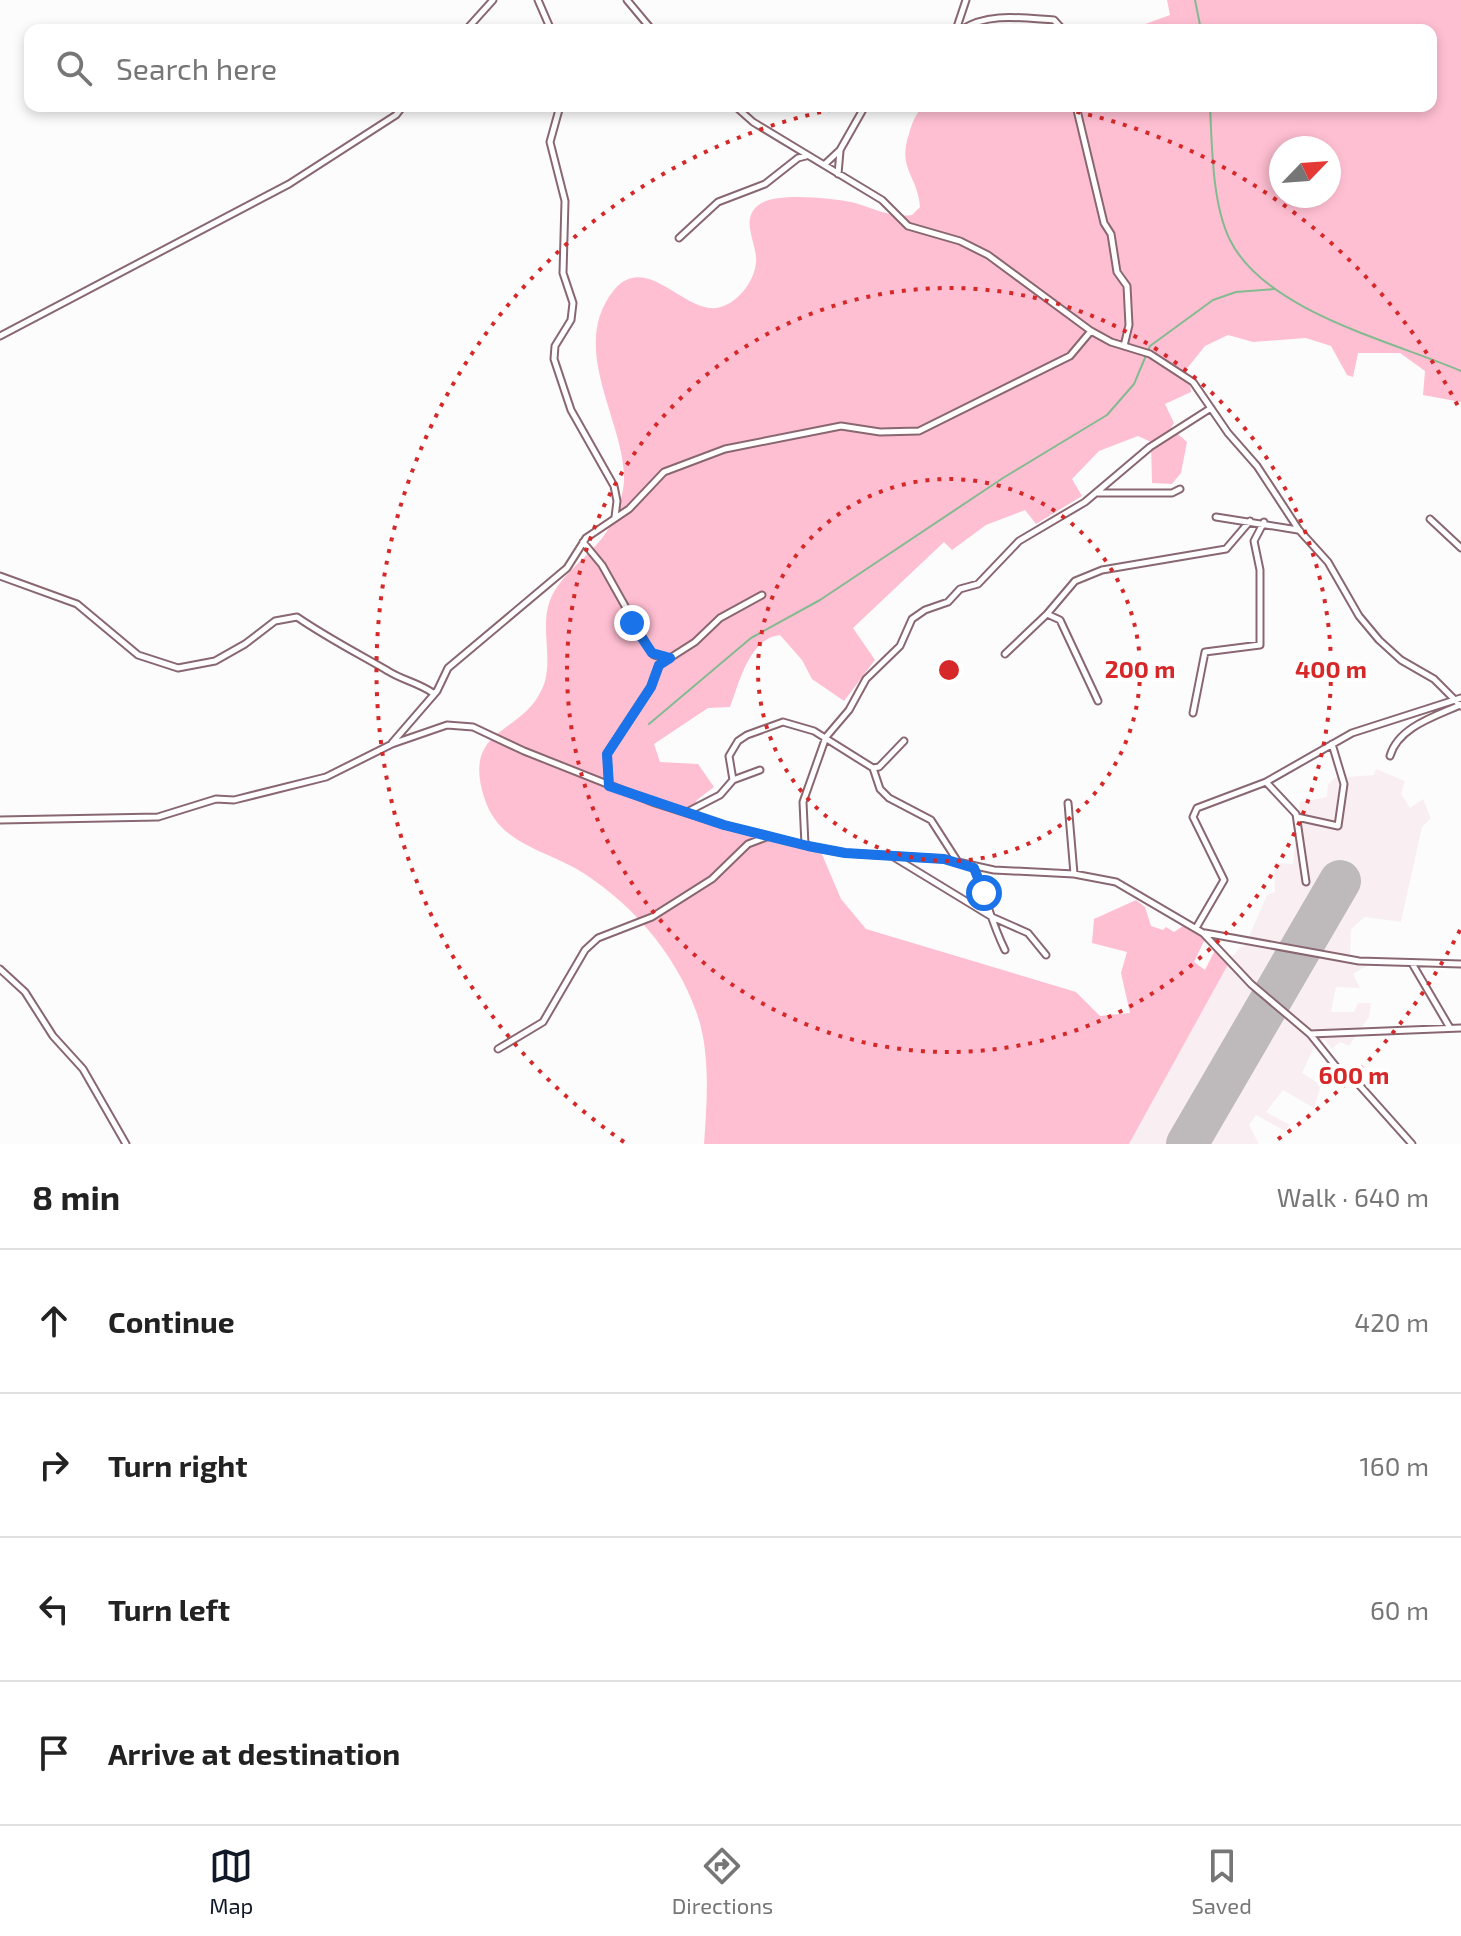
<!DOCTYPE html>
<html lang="en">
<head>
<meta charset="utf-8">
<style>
  body { margin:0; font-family:"Exo 2",sans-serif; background:#f6f6f6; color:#222 }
  .compass { position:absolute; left:1269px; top:136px; width:72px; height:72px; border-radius:50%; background:#fff; box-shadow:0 4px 12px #0003; rotate:65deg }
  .stop { position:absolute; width:24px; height:24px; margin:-18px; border:6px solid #1a73e8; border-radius:50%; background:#fff }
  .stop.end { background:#1a73e8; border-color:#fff; box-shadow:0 2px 8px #0008 }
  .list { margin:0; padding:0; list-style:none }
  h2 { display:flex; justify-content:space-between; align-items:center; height:104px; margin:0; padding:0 32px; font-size:34px }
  h2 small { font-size:26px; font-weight:400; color:#767676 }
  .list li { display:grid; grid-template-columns:52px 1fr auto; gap:24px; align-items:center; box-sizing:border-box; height:144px; padding:0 32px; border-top:2px solid #e0e0e0 }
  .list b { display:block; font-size:30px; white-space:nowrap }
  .list em { font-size:26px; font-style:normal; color:#767676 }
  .icon { flex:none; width:44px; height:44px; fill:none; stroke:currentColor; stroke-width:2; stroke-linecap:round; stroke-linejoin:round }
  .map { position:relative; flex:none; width:1461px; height:1144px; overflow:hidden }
  .search { position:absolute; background:#fff; box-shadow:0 4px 12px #0003; left:24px; right:24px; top:24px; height:88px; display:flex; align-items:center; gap:20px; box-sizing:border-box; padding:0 28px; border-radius:16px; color:#767676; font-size:30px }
  .sheet { height:680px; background:#fff }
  nav { display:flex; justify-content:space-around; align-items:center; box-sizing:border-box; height:112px; border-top:2px solid #e0e0e0; background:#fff; font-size:22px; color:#767676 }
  nav a { display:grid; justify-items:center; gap:4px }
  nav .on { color:#111827 }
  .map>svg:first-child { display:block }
  .built { fill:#f9eff2 }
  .green { fill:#ffbfd2; fill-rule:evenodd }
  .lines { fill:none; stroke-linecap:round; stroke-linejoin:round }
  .stream { stroke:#84ba91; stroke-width:2 }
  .runway { stroke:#bebabc; stroke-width:42 }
  .street-casing { stroke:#896771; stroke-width:9 }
  .street { stroke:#fff; stroke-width:5 }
  .route { stroke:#1a73e8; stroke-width:10 }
  .ring { fill:none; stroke:#d62828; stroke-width:4; stroke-dasharray:4 8 }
  .centre { fill:#d62828; stroke:#fff; stroke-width:4 }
  .ring-label { font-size:24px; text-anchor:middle; font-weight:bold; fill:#d62828; stroke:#fff; stroke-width:8; stroke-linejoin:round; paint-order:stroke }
</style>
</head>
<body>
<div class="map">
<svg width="1461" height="1144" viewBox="0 0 1461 1144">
  <rect width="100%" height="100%" fill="#fcfcfc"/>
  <!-- built -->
  <path class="built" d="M1376,769L1405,781L1401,794L1410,808L1423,799L1431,818L1422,827L1401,922L1365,917L1351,929L1350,963L1369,956L1368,965L1353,974L1360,988L1336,987L1331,1012H1354L1358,1003H1371L1369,1017L1349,1046L1340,1042L1332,1049L1325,1040L1317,1041L1302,1073L1321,1085L1314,1108L1283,1090L1266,1112L1290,1125L1285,1131L1256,1115L1249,1125L1259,1144H1129L1231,959L1240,947L1245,946L1267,895L1275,892L1274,863L1293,864L1300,802L1327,797L1328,784L1335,778L1374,775Z"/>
  <!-- green -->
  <path class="green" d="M1167,0H1461V402L1423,395L1425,371L1400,353H1358L1353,377L1347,375L1331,346L1306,338L1253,342L1228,335L1205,346L1181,376L1190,384L1191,392L1165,404L1174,423L1171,428L1187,442L1181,473L1172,484L1152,483L1151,442L1138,436L1099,451L1072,479L1082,496L1036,524L1025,510L986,525L952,550L944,542L853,628L875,660L844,701L812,679L802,660L780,635C749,638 739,684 730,707L708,708L654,744L660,762L698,764L714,787L697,800L691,813L821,852L841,899L866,929L1076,992L1100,1016L1130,1013L1121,973L1127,952L1092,943L1094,919L1136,900L1145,907L1151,926L1163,930L1166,927L1174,932L1183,926L1205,939L1194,962L1205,970L1216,948L1231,959L1129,1144H704C707,1102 711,1051 696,1011C675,952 628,899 575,868C538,848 498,842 484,797C462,727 522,735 542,689C556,659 536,622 554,592C569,566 599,550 612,522C619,508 625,489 624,474C621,415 569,346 614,290C646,252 683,312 716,308C737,305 754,282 756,263C758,243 738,219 760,204C777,192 831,198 851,202C872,207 889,218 912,215L920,207C918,176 897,169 909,134C912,123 915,115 923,106H1431V30H1129L1170,15ZM1281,148H1329V196H1281Z"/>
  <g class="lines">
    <!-- stream -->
    <path class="stream" d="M1195,0L1201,30
      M1210,106C1212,146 1212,204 1230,240C1265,311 1391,341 1461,371
      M649,724L751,638L820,600L1003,478L1107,415L1134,384L1150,346L1213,300L1236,292L1274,289"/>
    <!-- runway -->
    <path class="runway" d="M1187,1144L1340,881"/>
    <defs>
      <path id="street" d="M538,0L551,30
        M627,0L652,30
        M466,30L493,0
        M956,30L966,0
        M961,30C988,12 1022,18 1054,20L1063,30
        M560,106L550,142L565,201L563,273L573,303L571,320L555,346L554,359L571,410L614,486L617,501L615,517
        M735,106L753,122L882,200L908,226L960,241L988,255L1091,331L1111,342L1150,354L1193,382L1228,433L1257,466L1299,530L1328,562L1359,616L1379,640L1401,660L1434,679L1461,706
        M1076,106L1104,223L1111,234L1117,272L1127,286L1129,325L1124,346
        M825,164L840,150L865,106
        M838,174L840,151
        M679,238L718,202L765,184L798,158L806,156
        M0,336L289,184L396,115L403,106
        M1097,493H1172L1180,489
        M1216,517L1298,530
        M1430,519L1461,548
        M583,542L602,565L648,647L654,655L669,658
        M0,576L77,604L138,655L178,668L215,661L245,644L275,621L297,617C326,637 357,653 388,671C402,680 419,683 433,693
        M1047,614L1060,620L1098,701
        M1005,654L1047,614L1075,581L1102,570L1226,549L1250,521
        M1193,713L1205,652L1260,645V570L1254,541L1264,522
        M392,743L437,691L448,668L567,568L586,538L629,509L664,472L725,449L841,426L880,432L919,431L1070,356L1091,331
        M1390,756C1398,727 1436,716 1460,705
        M873,768L879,767L904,741
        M733,780L729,756L738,741L747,735L783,722L814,731L873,768L880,789L889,798L931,820L958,862
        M1266,782L1296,814L1306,882
        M609,786L607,754L651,687L659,665L695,642L720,618L762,595
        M1068,803L1074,874
        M689,811L720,795L733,780L760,770
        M1297,817L1338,826L1344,784L1332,744
        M0,820L158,817L216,799L234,800L326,777L392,744L447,725L473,727L524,751L655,803L724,825L808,846L845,853L944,859L994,870L1074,874L1116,882L1203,933L1251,984L1310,1034L1342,1074L1353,1078L1412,1144
        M805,845L803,802L826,737L849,710L866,679L900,646L912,619L925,610L948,602L960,589L978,584L1019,541L1085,502L1150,447L1211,408
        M892,856L992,917L1028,933L1046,955
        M974,869C986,896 991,922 1005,950
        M1196,928L1224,880L1193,817L1197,808L1266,782L1352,733L1461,698
        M1205,933L1359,961L1461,964
        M1413,965L1450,1028
        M0,969L25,992L53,1036L83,1069L126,1144
        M1310,1034L1461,1028
        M498,1049L543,1022L585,950L598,938L652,917L712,879L748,844L769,836"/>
    </defs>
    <!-- street casing -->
    <use href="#street" class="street-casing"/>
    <!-- street -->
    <use href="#street" class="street"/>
  </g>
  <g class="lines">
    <!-- route -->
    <path class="route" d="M632,623L652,653L670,658L659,665L651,687L607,754L609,786L724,825L808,846L845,853L944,859L974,868L984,893"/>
  </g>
  <!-- distance rings -->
  <g class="ring">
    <circle cx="949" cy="670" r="191"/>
    <circle cx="949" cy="670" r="382"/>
    <path d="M1460 930A573 573 0 0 1 1274 1142M624 1142A573 573 0 0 1 845 107M1053 107A573 573 0 0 1 1460 410"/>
  </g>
  <circle cx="949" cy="670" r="12" class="centre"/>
  <g class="ring-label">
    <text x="1140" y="678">200 m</text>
    <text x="1331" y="678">400 m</text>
    <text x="1354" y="1084">600 m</text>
  </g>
</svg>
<svg class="compass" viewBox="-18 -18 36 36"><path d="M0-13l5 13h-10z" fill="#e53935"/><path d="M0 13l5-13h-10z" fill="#767676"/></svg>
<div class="stop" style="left:984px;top:893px"></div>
<div class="stop end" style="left:632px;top:623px"></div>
<div class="search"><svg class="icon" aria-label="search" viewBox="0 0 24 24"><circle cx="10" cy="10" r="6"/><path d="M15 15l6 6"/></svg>Search here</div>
</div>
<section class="sheet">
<h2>8 min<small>Walk · 640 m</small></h2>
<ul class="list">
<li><svg class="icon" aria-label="ahead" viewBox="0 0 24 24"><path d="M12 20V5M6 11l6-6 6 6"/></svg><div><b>Continue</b></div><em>420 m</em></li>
<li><svg class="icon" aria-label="right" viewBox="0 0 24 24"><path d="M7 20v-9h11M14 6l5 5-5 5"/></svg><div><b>Turn right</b></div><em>160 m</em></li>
<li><svg class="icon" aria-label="left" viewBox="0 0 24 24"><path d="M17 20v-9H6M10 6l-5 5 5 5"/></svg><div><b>Turn left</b></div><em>60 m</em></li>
<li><svg class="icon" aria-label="arrive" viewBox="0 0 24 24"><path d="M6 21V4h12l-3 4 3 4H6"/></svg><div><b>Arrive at destination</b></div></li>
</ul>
</section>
<nav>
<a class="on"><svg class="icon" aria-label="map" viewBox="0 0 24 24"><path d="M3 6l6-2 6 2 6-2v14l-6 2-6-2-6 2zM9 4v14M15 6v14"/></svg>Map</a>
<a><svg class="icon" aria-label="directions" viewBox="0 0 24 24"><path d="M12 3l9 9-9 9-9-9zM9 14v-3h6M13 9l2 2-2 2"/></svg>Directions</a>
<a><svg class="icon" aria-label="saved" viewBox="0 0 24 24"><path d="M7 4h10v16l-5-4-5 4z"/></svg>Saved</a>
</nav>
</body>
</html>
